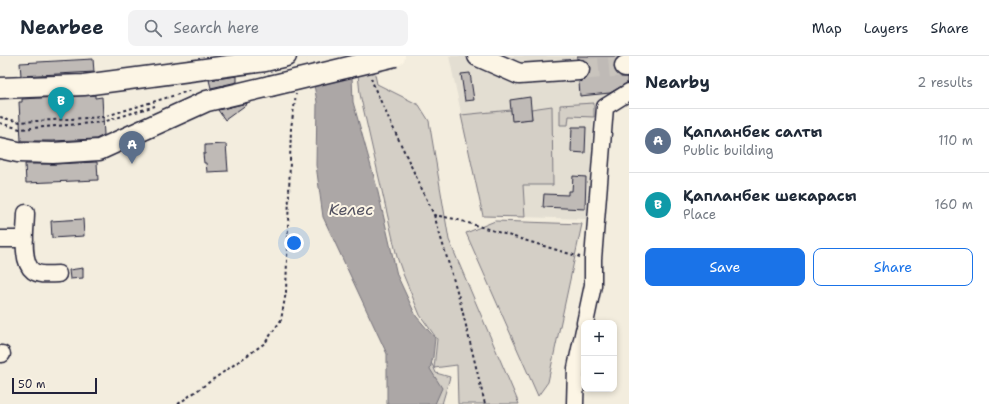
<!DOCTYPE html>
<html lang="en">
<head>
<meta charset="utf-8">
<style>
  body { margin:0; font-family:"Shantell Sans",sans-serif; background:#f2f2f3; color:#1f2937 }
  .controls { position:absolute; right:12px; bottom:12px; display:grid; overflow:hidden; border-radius:8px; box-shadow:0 2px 6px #0003 }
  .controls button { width:36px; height:36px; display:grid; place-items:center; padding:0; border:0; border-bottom:1px solid #e0e1e3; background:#fff; color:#1f2937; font:20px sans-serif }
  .scale { position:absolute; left:12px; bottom:10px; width:85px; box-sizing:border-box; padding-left:4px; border:2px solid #22223b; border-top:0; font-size:11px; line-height:14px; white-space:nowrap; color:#22223b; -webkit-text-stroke:3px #fcf5e5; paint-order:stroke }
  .you { position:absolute; left:294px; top:187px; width:14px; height:14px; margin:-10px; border:3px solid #fff; border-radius:50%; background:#1a73e8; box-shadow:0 0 0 6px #1a73e833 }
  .badge { display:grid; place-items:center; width:26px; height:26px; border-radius:50%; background:#1a73e8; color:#fff; font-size:13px; font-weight:700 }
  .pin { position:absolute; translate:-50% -33px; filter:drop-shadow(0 1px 2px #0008) }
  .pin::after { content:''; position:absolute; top:21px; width:14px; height:12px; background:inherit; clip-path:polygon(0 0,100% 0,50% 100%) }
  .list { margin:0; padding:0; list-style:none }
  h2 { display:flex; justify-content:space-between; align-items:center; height:52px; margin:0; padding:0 16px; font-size:17px }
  h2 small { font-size:13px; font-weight:400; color:#747a83 }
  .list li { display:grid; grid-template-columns:26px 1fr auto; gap:12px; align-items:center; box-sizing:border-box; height:64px; padding:0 16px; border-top:1px solid #e0e1e3 }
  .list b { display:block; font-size:15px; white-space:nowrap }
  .list p { margin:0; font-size:13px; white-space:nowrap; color:#747a83 }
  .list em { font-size:13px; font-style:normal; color:#747a83 }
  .actions { display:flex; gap:8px; padding:12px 16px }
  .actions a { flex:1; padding:9px 0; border:1px solid #1a73e8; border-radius:8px; text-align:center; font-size:14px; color:#1a73e8 }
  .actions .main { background:#1a73e8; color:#fff }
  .icon { flex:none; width:22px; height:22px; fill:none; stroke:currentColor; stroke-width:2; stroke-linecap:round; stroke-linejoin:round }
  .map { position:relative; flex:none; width:629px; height:348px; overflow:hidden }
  header { display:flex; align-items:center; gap:24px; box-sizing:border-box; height:56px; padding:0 20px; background:#fff; border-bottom:1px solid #e0e1e3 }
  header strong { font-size:19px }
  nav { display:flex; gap:22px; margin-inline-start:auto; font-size:14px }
  .search { width:280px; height:36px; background:#f2f2f3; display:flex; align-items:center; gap:10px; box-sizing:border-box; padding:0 14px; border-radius:8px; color:#747a83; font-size:15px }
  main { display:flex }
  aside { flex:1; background:#fff }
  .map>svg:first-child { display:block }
  .built { fill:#e3ded2 }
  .green { fill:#d4cfc6; stroke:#7b7880 }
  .water { fill:#aca7a6; stroke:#75727b }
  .pier { fill:#f3edde }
  .building { fill:#bfbab6; stroke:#22223b }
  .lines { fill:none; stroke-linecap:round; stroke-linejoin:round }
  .major-tunnel { stroke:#c9c4bd; stroke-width:20; stroke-dasharray:20 10; stroke-linecap:butt }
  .minor-casing { stroke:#22223b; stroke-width:19 }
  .major-casing { stroke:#22223b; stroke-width:23 }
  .path { stroke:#22223b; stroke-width:2; stroke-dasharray:3 3; stroke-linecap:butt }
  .minor { stroke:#fcf5e5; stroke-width:16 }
  .major { stroke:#fcf5e5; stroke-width:20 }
  .major-bridge-casing { stroke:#22223b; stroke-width:23; stroke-linecap:butt }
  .major-bridge { stroke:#fcf5e5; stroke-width:20 }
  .labels { text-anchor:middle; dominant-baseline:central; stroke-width:4; stroke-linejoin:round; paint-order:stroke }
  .water-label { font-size:16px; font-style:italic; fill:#525160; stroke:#fcf5e5 }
</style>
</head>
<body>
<header>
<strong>Nearbee</strong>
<div class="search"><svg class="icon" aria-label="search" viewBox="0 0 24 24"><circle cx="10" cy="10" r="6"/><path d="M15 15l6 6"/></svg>Search here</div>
<nav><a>Map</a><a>Layers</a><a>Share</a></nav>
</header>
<main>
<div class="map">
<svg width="629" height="348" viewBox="0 0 629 348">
  <rect width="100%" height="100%" fill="#f3edde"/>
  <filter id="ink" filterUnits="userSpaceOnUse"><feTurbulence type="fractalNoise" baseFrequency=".025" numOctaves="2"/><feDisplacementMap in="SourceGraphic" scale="8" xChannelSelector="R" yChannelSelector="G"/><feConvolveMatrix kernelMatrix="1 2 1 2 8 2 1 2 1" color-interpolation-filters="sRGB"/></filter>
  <g filter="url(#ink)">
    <!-- built -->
    <path class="built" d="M449,0H629V29L594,47L588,163L483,160Z"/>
    <!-- green -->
    <path class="green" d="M374,14L377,28L419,49L429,65L449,184L519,348H458L457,309L434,312L436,317L450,321L442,348H427L426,297L434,312L437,283L420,259L403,218L397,201L360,38L358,18Z
      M594,47V61L569,60L568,69H560V49Z
      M552,50L553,129H523L525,161L483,160L461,59L511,54L513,65L532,63L531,53Z
      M495,165L582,168L548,326L538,340L466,177Z"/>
    <!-- water -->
    <path class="water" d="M309,0L352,20L353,46L377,132L397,219L416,260L435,282L433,301L430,313L442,332L435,348H387V298L323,161L316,109L317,46Z"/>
    <!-- pier -->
    <path class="pier" d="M307,0H351L353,17L312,27Z"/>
    <!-- building -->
    <path class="building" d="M577,0H620L617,2L614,6V13L617,18L621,21H627V27L610,37L580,40L579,26L585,24L589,19L590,13L588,7L584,4L577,3Z
      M93,3L94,16L21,20L20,7Z
      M470,17L474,44L465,45L461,18Z
      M237,20V26L211,32L209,24Z
      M95,39V42L102,41L104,79L96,83L53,85H21L19,46H22V43Z
      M530,41L532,63L512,65L510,44Z
      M247,47V48L225,64L218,54Z
      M572,71H586L585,97L571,96Z
      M226,88L228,115L207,116L206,107H204L203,98H205V89Z
      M97,106L98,124L26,127L25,108H54Z
      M573,120L586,121L585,153L543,151L544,138L568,139V135H572Z
      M83,163L84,180L52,182L51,165Z
      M83,212V222L70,223L69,214Z"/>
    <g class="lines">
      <!-- major-tunnel -->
      <path class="major-tunnel" d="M579,14L625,10"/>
      <defs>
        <path id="minor" d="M26,157C26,172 20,205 33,215C40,220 50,218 58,218
          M0,183H25
          M585,267L593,229V203L605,51L629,36
          M0,298H2
          M575,348L576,312L584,274"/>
        <path id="major" d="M478,0L519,18L579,14
          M625,10L629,9
          M0,32L84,29L265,5L286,0
          M0,92L18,96L53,97L99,94L207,45L270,30"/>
      </defs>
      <!-- minor casing -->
      <use href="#minor" class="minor-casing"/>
      <!-- major casing -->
      <use href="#major" class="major-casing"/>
      <!-- path -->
      <path class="path" d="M371,22L375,33L434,159L455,163L580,201
        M0,61L20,66L103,61L192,34
        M0,67L20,73L103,66L155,50
        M434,159L460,245L485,348
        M178,348L265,287L281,264L286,236L291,72L296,38"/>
      <!-- minor -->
      <use href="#minor" class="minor"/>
      <!-- major -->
      <use href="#major" class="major"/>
      <defs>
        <path id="major-bridge" d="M270,30L395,0"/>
      </defs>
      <!-- major-bridge casing -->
      <use href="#major-bridge" class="major-bridge-casing"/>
      <!-- major-bridge -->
      <use href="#major-bridge" class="major-bridge"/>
    </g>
  </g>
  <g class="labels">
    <!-- water labels -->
    <g class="water-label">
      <text x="351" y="153">Келес</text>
    </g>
  </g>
</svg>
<div class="controls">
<button>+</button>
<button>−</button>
</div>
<div class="scale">50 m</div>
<div class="you"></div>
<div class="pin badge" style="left:132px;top:108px;background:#5c6f8a">A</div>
<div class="pin badge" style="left:61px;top:64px;background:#0f9aa8">B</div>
</div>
<aside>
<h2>Nearby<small>2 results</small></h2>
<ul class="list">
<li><span class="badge" style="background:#5c6f8a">A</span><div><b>Қапланбек салты</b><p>Public building</p></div><em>110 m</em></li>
<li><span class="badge" style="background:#0f9aa8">B</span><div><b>Қапланбек шекарасы</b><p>Place</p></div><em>160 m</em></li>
</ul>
<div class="actions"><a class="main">Save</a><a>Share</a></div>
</aside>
</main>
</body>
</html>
